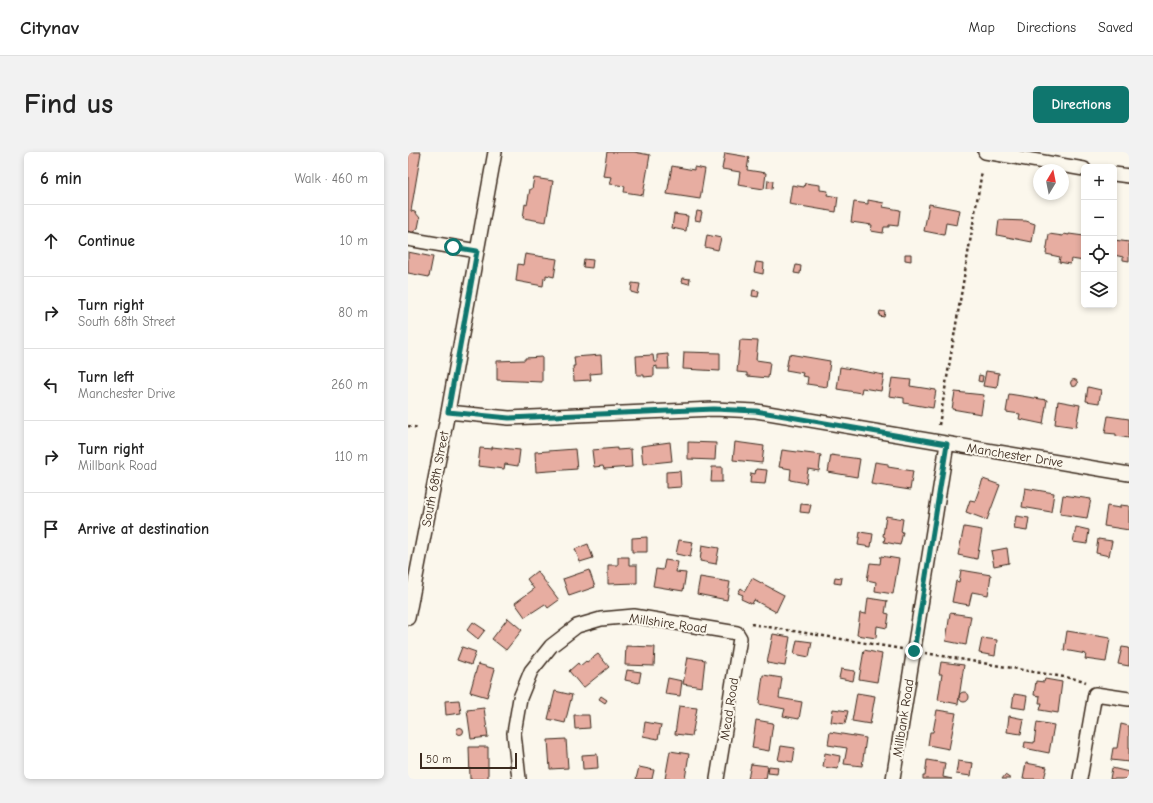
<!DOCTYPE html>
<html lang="en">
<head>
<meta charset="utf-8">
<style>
  body { margin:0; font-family:"Comic Neue",sans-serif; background:#f2f2f2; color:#222 }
  .controls { position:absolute; right:12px; top:12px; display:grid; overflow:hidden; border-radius:6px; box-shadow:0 2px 6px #0003 }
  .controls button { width:36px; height:36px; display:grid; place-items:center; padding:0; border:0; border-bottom:1px solid #e0e0e0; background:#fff; color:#222; font:20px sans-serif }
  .compass { position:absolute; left:625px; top:12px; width:36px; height:36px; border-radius:50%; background:#fff; box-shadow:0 2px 6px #0003; rotate:10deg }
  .scale { position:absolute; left:12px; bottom:10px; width:97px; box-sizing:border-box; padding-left:4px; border:2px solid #3b2a1e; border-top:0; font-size:11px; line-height:14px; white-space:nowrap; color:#3b2a1e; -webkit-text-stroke:3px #fbf7ec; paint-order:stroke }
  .stop { position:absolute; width:12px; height:12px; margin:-9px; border:3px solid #0f766e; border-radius:50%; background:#fff }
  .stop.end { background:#0f766e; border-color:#fff; box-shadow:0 1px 4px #0008 }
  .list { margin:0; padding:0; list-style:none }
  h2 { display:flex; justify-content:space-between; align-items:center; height:52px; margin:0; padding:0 16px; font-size:17px }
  h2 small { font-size:13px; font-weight:400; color:#767676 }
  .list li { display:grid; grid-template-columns:26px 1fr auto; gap:12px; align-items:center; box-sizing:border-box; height:72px; padding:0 16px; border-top:1px solid #e0e0e0 }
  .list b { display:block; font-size:15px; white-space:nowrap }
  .list p { margin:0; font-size:13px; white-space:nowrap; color:#767676 }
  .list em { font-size:13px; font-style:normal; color:#767676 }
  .icon { flex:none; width:22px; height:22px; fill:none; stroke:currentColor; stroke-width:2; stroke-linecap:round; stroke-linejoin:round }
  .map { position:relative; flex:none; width:721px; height:627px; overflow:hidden; border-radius:6px }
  header { display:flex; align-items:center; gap:24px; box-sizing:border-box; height:56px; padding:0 20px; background:#fff; border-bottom:1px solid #e0e0e0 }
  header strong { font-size:19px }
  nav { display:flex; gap:22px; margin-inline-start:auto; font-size:14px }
  .intro { display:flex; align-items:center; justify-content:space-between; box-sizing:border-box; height:96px; padding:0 24px }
  h1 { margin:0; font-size:28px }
  .button { padding:10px 18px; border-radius:6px; background:#0f766e; color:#fff; font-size:14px; font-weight:700 }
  main { display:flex; gap:24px; padding:0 24px }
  aside { flex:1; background:#fff; border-radius:6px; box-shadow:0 2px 6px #0003 }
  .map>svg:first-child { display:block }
  .building { fill:#e7ada1; stroke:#3b2a1e }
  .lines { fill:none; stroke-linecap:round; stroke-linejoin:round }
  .minor-casing { stroke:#3b2a1e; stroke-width:16 }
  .path { stroke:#3b2a1e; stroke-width:2.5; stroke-dasharray:3 3; stroke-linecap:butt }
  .minor { stroke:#fbf7ec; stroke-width:13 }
  .route { stroke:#0f766e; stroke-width:5 }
  .labels { text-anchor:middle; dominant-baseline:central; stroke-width:4; stroke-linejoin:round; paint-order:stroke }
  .street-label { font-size:13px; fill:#3b2a1e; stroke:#fbf7ec }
</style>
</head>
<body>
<header>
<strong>Citynav</strong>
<nav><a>Map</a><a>Directions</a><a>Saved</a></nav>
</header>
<div class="intro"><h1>Find us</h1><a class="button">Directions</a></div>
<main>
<aside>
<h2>6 min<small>Walk · 460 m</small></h2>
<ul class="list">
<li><svg class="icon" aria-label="ahead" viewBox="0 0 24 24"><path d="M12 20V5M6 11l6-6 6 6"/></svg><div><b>Continue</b></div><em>10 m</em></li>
<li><svg class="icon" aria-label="right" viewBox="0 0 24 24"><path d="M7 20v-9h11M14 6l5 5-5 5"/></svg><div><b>Turn right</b><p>South 68th Street</p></div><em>80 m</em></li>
<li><svg class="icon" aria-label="left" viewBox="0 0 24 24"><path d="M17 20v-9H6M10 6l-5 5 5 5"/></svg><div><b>Turn left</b><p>Manchester Drive</p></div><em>260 m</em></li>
<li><svg class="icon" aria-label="right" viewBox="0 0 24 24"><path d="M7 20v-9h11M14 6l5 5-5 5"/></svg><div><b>Turn right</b><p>Millbank Road</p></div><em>110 m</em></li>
<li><svg class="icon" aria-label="arrive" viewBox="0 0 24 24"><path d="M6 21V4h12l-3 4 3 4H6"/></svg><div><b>Arrive at destination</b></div></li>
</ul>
</aside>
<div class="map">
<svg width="721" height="627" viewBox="0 0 721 627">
  <rect width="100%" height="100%" fill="#fbf7ec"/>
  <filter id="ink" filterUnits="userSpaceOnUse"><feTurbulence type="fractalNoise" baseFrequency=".025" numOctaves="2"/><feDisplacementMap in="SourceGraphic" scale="8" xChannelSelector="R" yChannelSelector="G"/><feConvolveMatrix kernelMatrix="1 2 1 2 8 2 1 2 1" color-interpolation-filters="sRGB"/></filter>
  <g filter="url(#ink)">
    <!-- building -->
    <path class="building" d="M0,0H13L3,59L7,60L12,66L10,76L4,81H0Z
      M199,0H226L242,3L235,43L216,40L217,34L202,32L204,25L195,24Z
      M317,1L341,5L339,18L358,21L356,37L330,33L332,20L314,17Z
      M264,14L286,18V15L297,17L292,47L259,42Z
      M126,26L145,29L138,70L115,66L117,52L119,53L122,37H124Z
      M360,28L365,29L364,37L359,36Z
      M397,31L412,33V38L420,39L419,43L430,45L428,60L381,52L384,33L396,35Z
      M460,48L476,51L475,55L492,58L490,74L481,73V75H476L475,81L463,79L464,73L443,70L446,50L460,52Z
      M521,52L552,58L549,73L538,71L536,83L516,79Z
      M289,59L294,60L292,69L287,68Z
      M266,62L280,64L278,79L264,76Z
      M591,68L618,69L627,72L624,90L589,83Z
      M641,82L655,84L656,82L661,83V82L676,84V109L663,107L662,112L651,110L652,105L638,102Z
      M299,83L313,86L310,98L297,95Z
      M706,88L721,90V109L715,108V105L706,103Z
      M0,100L25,105L21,125L0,121Z
      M117,102L149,107L146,125L138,123V127L136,126L135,134L108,129L110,112L115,113Z
      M497,102H503V109L497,108Z
      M176,107L185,108L184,116L175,115Z
      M348,110L356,111L355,122L346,120Z
      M388,113L393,114L392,122L386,121Z
      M275,126L282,127L281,132L274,130Z
      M224,131L232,132L230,142L223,140Z
      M345,138L351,139L350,145L344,144Z
      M472,159L477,160L476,165L471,164Z
      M332,188L350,189L348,208L362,210L360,226L339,224V221L329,220Z
      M276,200L312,201V219L275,217Z
      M260,202L261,217H249V214L246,215V224L236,225V223H229L228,204L245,203L246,210H249V203Z
      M381,202L422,209L419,235L399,232L400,225L394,224L395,221L378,218Z
      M193,203L194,221L182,222L183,228L166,229L165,214H167L166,205Z
      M134,205V230L89,228V209L117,208V206Z
      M432,215L476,223L473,239L454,236L453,241L429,237Z
      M578,219L591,221L589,236L575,234Z
      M571,223L575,224L574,230L570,229Z
      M484,226L503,228L502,234L528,238L525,256L496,251V246L481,244Z
      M662.5 231a3.5 3.5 0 1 1 7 0a3.5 3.5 0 1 1-7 0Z
      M680,235L693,238L691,251L678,249Z
      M547,240L576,243L573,262L544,257Z
      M601,242L639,248L635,272L611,267L612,262L598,260Z
      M650,249L672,253L668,275L647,272Z
      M700,264L721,267V286L708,284V282L697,281Z
      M262,290L264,309L235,312L233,294Z
      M280,290L308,291L307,308L280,307Z
      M327,290L356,294L354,311L325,308Z
      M84,295L112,298L110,314L97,312L96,317L70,314L72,296L84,297Z
      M209,296V298L223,297L224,315L196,317L195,314L186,315L184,298Z
      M167,297L169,317L128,320L127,300Z
      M374,298L413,303L411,319L400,317L398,331L382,328L383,317L371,315Z
      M423,303L452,307L449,325L420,320Z
      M467,310L480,312V315L505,319L502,338L463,332Z
      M304,315H314V330H303Z
      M348,317L359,318L357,332L342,331L343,321L347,322Z
      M272,319L273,335L258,336V320Z
      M575,327L592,333L579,368L558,360L562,348L567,349Z
      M617,336L646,341L643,360L614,355Z
      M655,343L683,347L679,366L652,362Z
      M393,352L403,353L401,361L392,360Z
      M712,353L721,354V378L696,374L699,354L712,356Z
      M478,364L495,367L493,380H495L492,393L476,390L477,385L475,384Z
      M608,364L621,366L619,379L606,377Z
      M556,375L574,378L569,407L550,403Z
      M668,375L681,378L679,392L665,390Z
      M452,380L465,382L463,395L450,393Z
      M239,385V400H224V386Z
      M690,387L704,389L701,404L688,401Z
      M271,388L285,390L282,405L268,402Z
      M180,392L185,406L172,410L167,397Z
      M294,393L311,396L308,412L292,409Z
      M599,396L601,411L586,414L583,399Z
      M473,404L491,407L485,442L467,439L468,430L459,428L462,411L472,412Z
      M210,405H221V413H229V431L200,432V413H210Z
      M257,408L270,410L268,420L278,421L275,439L245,434L248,417L255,418Z
      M181,418L187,435L161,444L155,427Z
      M553,418L583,423L580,443L564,440L561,453L544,450L548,429L551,430Z
      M129,419L151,448L140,456L137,452L117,465L107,451L126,437L119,427Z
      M292,425L322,430L319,448L289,442Z
      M427,425L434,426L433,432L426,431Z
      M344,426L376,443L368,460L346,448L344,452L333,447L335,443L330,441L333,436L337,439Z
      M460,446L479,449L477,461L481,462L479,476L469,474L468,486L449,483L452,461L458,462Z
      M542,461L563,464L558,493L538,489Z
      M100,466L114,478L98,498L84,487Z
      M65,470L77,478L70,487L59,478Z
      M659,479L702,486L698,510L677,507L678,502L656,498Z
      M365,482L382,485L377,514L359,511Z
      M574,486L589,488L587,504L571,501Z
      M389,488L404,490L401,505L386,502Z
      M218,494L247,495L246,514L217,513Z
      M54,495L68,500L63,513L49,508Z
      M714,495L721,496V514L710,512Z
      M456,498L474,502L469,530L451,527Z
      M190,502L201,515L175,536L161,519L170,511L172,514L178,509L179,510Z
      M280,505L297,508L294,535L275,532Z
      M533,510L556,513L550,552L530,548L534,522H531Z
      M70,512L87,517L79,545L62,540Z
      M433,517L447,519L445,529L431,526Z
      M219,518L233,520L231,531L217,528Z
      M355,523L374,526L371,546L394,550L391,567L375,564L377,557L351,552Z
      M260,526L274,529L272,544L257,542Z
      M637,527L654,530L650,561L632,558L634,551H631L632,544L626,543L628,529L636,530Z
      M147,539L164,543L157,571L140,567Z
      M551 545a5 5 0 1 1 10 0a5 5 0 1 1-10 0Z
      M449,541L467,544L462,572L444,569Z
      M606,542L619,544L617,557L604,555Z
      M193,544L199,548L197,551L191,547Z
      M51,548L53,561L38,563L37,549Z
      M271,554L289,556L284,584L267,582Z
      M76,556L80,585L63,587L59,558Z
      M425,557L440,559L437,572L423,570Z
      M529,558L548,561L541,597L520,593L522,580H525Z
      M166,563H181L182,576L167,577Z
      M601,564L616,567L613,582L599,580Z
      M348,568L365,571L361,599L344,596Z
      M237,570L253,573L250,587L235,584Z
      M629,570L646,573L641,601L616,596L617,590L626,591Z
      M713,572L721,574V610L703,608L705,596H709Z
      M48.5 579a3.5 3.5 0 1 1 7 0a3.5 3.5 0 1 1-7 0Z
      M422,580L458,586L454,614L436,612L439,596L420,593Z
      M158,587L160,616L142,617L140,588Z
      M373,594L387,596L385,610L370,608Z
      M61,595H80V627H62Z
      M262,599L281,602L277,627H257Z
      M417,601L432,604L430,617L415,615Z
      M189,602L190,616L175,617L174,603Z
      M519,608L537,611L535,625L544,627H515V624H517Z
      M550,609L565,611L563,624L548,622Z
      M618,611L639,615L636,627H615Z
      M343,612L360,614L358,627H340Z
      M361,614L370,615L369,622L360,621Z
      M231,615L246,618L244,627H228Z
      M704,616L721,620V627H702Z
      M597,623L603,627H594Z"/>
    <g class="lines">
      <defs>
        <path id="minor" d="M577,0L676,17
          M706,22L721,24
          M0,87L69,99
          M40,260L101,266L306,257L348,259L721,322
          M0,466L40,260L87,0
          M111,627L106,581L112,546L123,519L143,494L169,474L193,467L226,464L329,481L332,486L309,627
          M485,627L539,292
          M672,627L687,542L721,547"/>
      </defs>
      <!-- minor casing -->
      <use href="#minor" class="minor-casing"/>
      <!-- path -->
      <path class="path" d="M531,273L574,19
        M0,274L11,276
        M343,472L494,497
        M517,501L673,528L678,530"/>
      <!-- minor -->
      <use href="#minor" class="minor"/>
    </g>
  </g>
  <g class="lines" filter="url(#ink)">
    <!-- route -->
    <path class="route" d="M45,95L69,99L40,260L101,266L306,257L348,259L539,292L506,499"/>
  </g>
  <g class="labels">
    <!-- street labels -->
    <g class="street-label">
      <text transform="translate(607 303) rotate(9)">Manchester Drive</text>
      <text transform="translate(27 327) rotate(-79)">South 68th Street</text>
      <text transform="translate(260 471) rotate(8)">Millshire Road</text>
      <text transform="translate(321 557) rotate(-81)">Mead Road</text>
      <text transform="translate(495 566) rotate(-81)">Millbank Road</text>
    </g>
  </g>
</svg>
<div class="controls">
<button>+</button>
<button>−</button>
<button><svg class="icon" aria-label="locate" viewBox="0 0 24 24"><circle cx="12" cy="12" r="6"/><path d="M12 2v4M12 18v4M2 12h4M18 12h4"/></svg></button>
<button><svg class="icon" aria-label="layers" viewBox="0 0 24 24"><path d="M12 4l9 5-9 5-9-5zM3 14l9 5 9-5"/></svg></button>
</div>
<svg class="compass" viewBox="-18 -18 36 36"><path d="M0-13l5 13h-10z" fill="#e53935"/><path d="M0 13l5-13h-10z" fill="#767676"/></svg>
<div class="scale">50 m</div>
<div class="stop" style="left:45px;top:95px"></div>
<div class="stop end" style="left:506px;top:499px"></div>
</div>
</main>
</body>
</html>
